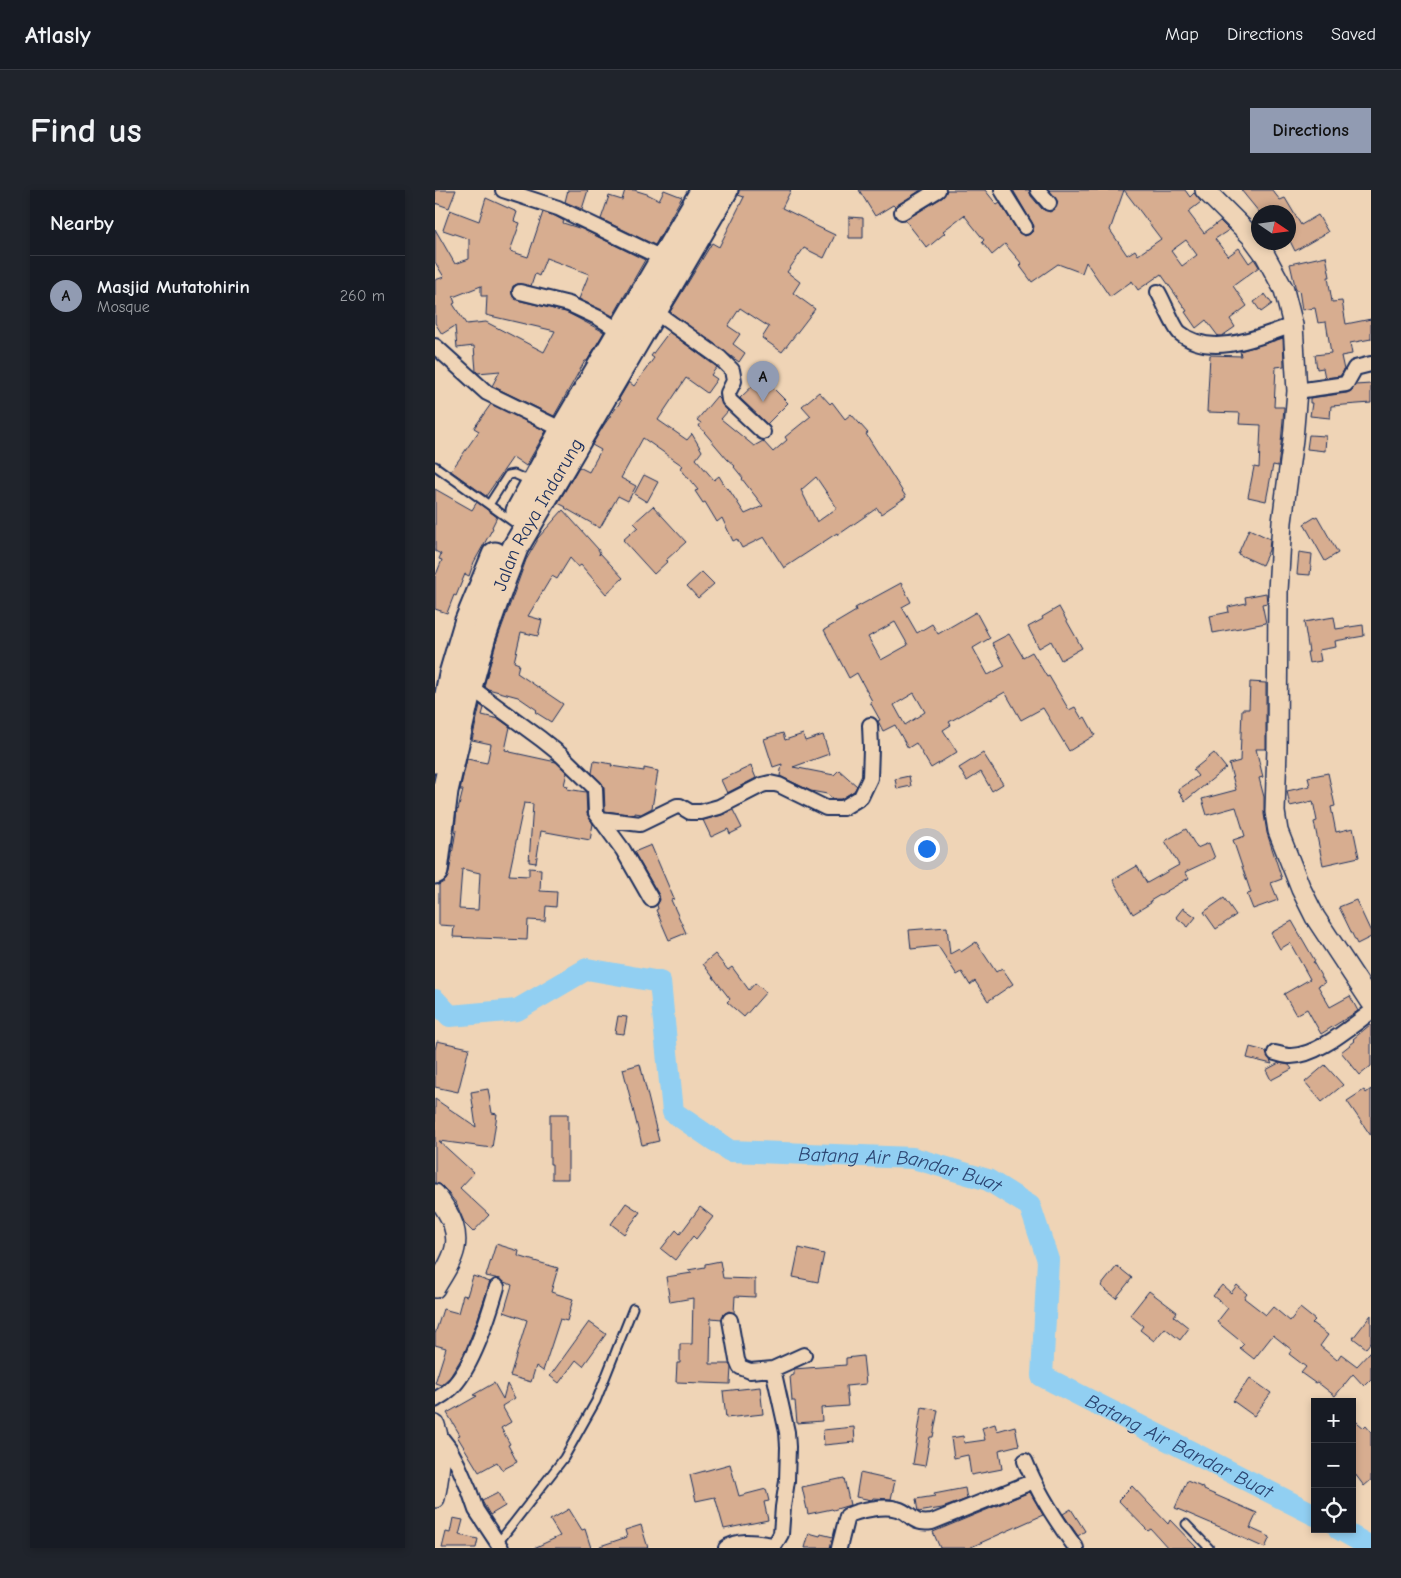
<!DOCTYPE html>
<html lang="en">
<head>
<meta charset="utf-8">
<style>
  body { margin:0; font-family:"Comic Neue",sans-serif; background:#20242c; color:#f1f3f6 }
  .controls { position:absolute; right:15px; bottom:15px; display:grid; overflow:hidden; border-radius:0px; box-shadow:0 2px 8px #0003 }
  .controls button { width:45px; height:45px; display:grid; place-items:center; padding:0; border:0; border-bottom:1px solid #363941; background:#171b24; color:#f1f3f6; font:25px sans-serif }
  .compass { position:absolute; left:816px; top:15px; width:45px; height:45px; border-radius:50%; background:#171b24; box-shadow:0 2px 8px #0003; rotate:103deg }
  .you { position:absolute; left:491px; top:658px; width:18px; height:18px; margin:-12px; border:4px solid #fff; border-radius:50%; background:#1a73e8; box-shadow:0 0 0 8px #1a73e833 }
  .badge { display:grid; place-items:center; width:32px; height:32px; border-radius:50%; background:#919bb2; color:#111; font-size:16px; font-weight:700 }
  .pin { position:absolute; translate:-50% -41px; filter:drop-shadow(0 1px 2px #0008) }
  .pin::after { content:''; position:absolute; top:26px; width:18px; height:15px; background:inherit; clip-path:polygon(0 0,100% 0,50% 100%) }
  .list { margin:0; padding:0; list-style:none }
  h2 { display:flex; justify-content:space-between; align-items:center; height:65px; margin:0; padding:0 20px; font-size:21px }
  h2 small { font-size:16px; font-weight:400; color:#9ea1a6 }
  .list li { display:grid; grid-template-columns:32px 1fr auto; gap:15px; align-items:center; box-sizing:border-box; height:80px; padding:0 20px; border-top:1px solid #363941 }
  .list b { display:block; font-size:19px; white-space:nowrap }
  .list p { margin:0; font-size:16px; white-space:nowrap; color:#9ea1a6 }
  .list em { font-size:16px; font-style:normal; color:#9ea1a6 }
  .icon { flex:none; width:28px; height:28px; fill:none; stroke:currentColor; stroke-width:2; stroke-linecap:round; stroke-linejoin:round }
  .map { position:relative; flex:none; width:936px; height:1358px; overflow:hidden; border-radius:0px }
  header { display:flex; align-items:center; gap:30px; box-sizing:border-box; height:70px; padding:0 25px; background:#171b24; border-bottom:1px solid #363941 }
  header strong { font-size:24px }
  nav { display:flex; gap:28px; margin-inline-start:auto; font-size:18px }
  .intro { display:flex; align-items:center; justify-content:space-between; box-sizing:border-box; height:120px; padding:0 30px }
  h1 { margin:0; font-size:35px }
  .button { padding:12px 22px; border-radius:0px; background:#919bb2; color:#111; font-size:18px; font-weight:700 }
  main { display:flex; gap:30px; padding:0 30px }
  aside { flex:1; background:#171b24; border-radius:0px; box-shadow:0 2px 8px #0003 }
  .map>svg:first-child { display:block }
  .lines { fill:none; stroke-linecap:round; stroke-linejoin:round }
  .river { stroke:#91cff2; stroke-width:22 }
  .building { fill:#d7ad90; stroke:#1b2f5e; fill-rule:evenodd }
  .lane-casing { stroke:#1b2f5e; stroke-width:11 }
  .street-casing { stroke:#1b2f5e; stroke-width:18 }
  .secondary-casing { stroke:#1b2f5e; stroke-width:22 }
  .highway-casing { stroke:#1b2f5e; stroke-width:29 }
  .lane { stroke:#efd4b6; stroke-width:7 }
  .street { stroke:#efd4b6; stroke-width:14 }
  .secondary { stroke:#efd4b6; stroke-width:19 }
  .highway { stroke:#efd4b6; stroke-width:25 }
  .labels { text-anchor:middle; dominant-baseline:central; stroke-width:5; stroke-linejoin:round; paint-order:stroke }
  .street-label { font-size:19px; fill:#1b2f5e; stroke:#efd4b6 }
  .water-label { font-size:20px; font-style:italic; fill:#2d4774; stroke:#efd4b6 }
</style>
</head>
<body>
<header>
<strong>Atlasly</strong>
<nav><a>Map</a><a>Directions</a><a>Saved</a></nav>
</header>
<div class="intro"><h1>Find us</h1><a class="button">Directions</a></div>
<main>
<aside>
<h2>Nearby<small></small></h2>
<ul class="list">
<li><span class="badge">A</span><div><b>Masjid Mutatohirin</b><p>Mosque</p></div><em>260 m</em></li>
</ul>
</aside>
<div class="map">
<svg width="936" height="1358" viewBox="0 0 936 1358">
  <rect width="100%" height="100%" fill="#efd4b6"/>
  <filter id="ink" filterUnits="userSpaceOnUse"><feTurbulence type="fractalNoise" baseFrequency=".02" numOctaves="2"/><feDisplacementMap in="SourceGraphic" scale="10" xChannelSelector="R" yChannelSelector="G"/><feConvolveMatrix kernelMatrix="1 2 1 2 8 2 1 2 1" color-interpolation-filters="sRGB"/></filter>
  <g filter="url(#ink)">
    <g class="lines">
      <!-- river -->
      <g class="river">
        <path id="s1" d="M0,810L15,826L82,820L152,779L225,792L238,922L295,961L478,968L553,990L595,1016L613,1070L607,1186L880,1325"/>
        <path d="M904,1339L936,1357"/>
      </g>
    </g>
    <!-- building -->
    <path class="building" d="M0,0H21L14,18L0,13Z
      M133,0H153L147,19L130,12Z
      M190,0H199L212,4L224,10L229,0L247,7L220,55L166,29L174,6L187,10Z
      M304,0H356L347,18L378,33L377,34L400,45L389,68L369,58L352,82L365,92L358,103L380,119L347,162L327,148L334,137L305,118L293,136L305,144L298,154L310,163L304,172L235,122L277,53L284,57L309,7L303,5Z
      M424,0H486L460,17L458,15L440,26Z
      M512,0H550L562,15L565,13L583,42L590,46L595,44L598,41L599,36L578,0H594L596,6L607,19L615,22L620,19L623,12L614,0H689L675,40L692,65L700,60L703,65L726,49L689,0H750L755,7L759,3L766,12L753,22L769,43L785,31L794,40L780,49L793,66L804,58L814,73L819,69L824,77L798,96L812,116L795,129L800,137L787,146H783L771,130L761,138L750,122L752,121L726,84L703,100L697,91L675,107L651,72L647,83L623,74L597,92L585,76L587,74L570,54L557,65L547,52L549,50L529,25L508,41L510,43L492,58L470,30L508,7ZM751,50L762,65L747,76L736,61Z
      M806,0H837L845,10L850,8L866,35L883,25L893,42L860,61L854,49V22H824Z
      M51,8L82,22L79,31L85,33L75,61L93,67L108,22L120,26L129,31L128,33L147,39L210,70L178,126L144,109L154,84L111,68L104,86L100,84L96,96L83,94L78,96L77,104L79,108L82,110L131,122L169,142L152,171H150L119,226L57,196L65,181L43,183L41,181L39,156L22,158L20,136L7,144L0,133V90L9,87L0,72V39L20,74L34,69V49L8,40L15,20L44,31ZM46,96V106H52L51,125L120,141L109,162L51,132L31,134L18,114L20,113L18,107Z
      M414,27L428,28V48H414Z
      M891,66L895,87H893L897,112L907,111L911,134L936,129V149L915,153L917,164L906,166L909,180L905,186L890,188L888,178L882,179L880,165L896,163L891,132L883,133L880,118L867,120L864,100H861L855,74Z
      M830,104L837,114L826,122L819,112Z
      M234,142L279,175L282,177L276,185L282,189L272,203L251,188L223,230L252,250L257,244L267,261L261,269L279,290L284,286L292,299L293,298L310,324L328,316L307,289L308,288L299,277L300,276L292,269L264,236L266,233L262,230L282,206L285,209L288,216L293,221L286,229L319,256L328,251L338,262L352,250L350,247L376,226L367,216L384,202L395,214L397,212L410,229L416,224L433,243L431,244L471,307L446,324L442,318L403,345L402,343L349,378L329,347L307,358L302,349L298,351L287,328L282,332L270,312L268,313L260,301L263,300L245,278L248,276L208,248L186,288L201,296L193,311L183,306L165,338L130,318L131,317L123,313L144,277L154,282L166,260L157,255L169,235L186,211L184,209L194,192L199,196L219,168L216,166ZM381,287L402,318L382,332L366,300Z
      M848,148L849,176L841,177L839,217H849L846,254L843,276L838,275L831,311L813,307L819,277L824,278L826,235L804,234L805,223L772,222L775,165L806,166L805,161Z
      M327,187L353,213L332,234L305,208Z
      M936,194V213L896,216L895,228L875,226L877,213H875V208L912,203L916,201L920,195Z
      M56,214L111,241L91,276L78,267L51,306L16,281L44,241L39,238Z
      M874,245L891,246L890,261L872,259Z
      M209,285L223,292L212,312L199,304Z
      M0,299L37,320L42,312L62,327L57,337L58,338L39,372L34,386L30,384L21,406L19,405L12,423L0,419V387L7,370L4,369L6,364L0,361Z
      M218,316L251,352L231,370L233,371L219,384L188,350L203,337L199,333Z
      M128,320L163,359L165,363L164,365L165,363L188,388L171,404L146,375L143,377L135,368L122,389L117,386L93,426L107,430L103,446L86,442L79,472L84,474L82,483L128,514L116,532L100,522L102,520L83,507L53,499L49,496L62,450L91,370L102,351V349Z
      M882,326L903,363L890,371L869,334Z
      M814,339L835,349L834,360L827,375L803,364Z
      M864,362L877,364L875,385L862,384Z
      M267,382L279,394L263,408L252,396Z
      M466,393L476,412L467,417L482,443L497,434L503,444L541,422L555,448L538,458L553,485L570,476L557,453L574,444L588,467L597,462L612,487L614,486L634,520L640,517L647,529L650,527L660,545L634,561L608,518L586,530L570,502L556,510L555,509L514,532L516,535L508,540L522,562L496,578L481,553L473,558L460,535L448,541L443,531L445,530L435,512L437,511L422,483L414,488L389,440L421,421L420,418ZM460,432L473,455L446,470L433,447ZM479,503L490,522L470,535L459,515Z
      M831,403L832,413L827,414L831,433L778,443L775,426L794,422L793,417L811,413L810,407Z
      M624,417L647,458L626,470L616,451L604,458L593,437L608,429L607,427Z
      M899,427L901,439L928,435L929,446L900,451L901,457L884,460L886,471L874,473L872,462H874L869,432Z
      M815,492L831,493V559H821L828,587L824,588L829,607V624L832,643L847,689L836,693L843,710L818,719L812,704L816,703L798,650L810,646L801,617L772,625L767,609L801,600L794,574L805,571L807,519H814Z
      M45,515L49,518L47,525L64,529L75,537L70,560L75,561V562L121,572L132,583L129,595L133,596L132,599L151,602L152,624L158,634L155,650L106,641L101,673L94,672L98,614L89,613L74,685L94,686V678L106,679L105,701L122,702L121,717L111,716L110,731L93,730L92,750L18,747L19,736L4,735V694L11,690L14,683L21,640L20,639L22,619L23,620L28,600H25L32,569L52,573L56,554L37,550ZM27,679L45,683L43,720L24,719Z
      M348,543L350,550L368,544L370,551L388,545L394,564L358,577L399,585L404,580L422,596L419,601L406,609H398L392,604L376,601L345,586L347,574L338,577L329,549Z
      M548,563L568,594L557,601L546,582L532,591L524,578Z
      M779,563L791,578L750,611L743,600L763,586L758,580Z
      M159,571L177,574L176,576L209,581V578L223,581L217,618L206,624L200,623V625L170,621L169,597L166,592L157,583Z
      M316,576L321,588L292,603L286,590Z
      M893,583L900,616L896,617L901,642L918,638L924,667L888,675L879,632L882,631L878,611L855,616L852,601L875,596L873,587Z
      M474,586L476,596L462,599L460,589Z
      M298,620L307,638L295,644L293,639L276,647L268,630L287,625Z
      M751,639L762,658L774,653L780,668L750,682L754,688L715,711L716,713L698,724L678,690L702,676L712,693L744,675L730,651Z
      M216,655L239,709L236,710L251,743L234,750L221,720L223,719L222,715L225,710L224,705L199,662Z
      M789,708L801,725L781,739L769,722Z
      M921,710L936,742V747L922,754L904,717Z
      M748,718L761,727L753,737L741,727Z
      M857,731L880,771L878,772L890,793L883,796L895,817L915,806L923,821L886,844L872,819L861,825L849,804L875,789L855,753L845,759L836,743Z
      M512,737L515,764L524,759L526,762L541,752L561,782L567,778L578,794L553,811L540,791L535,795L527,782L522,785L503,756L476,759L474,740Z
      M280,764L293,780L297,777L314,800L320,793L331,802L309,827L292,812L295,809L268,774Z
      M183,826L192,827L189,844L180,843Z
      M936,834V876L925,885L906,862L920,851L918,849Z
      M2,851L34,858L23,902L0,897V860Z
      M815,857L830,861L837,874L812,868Z
      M844,873L854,875L857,879L836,890L831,880Z
      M205,874L224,951L207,955L188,879Z
      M890,875L908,895L887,912L870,892Z
      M53,899L57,923L62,924L57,958L4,951L39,983L25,998L54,1025L38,1042L30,1034L21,1013L10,999L5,994L0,993V909L41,937L36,902Z
      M936,899V946L912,911L929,900L931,903Z
      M115,924H133V989H117V974H115Z
      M191,1013L205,1022L189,1044L176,1034Z
      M265,1017L278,1027L261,1049L258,1046L240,1070L226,1059L241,1040L245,1044Z
      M61,1054L84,1061L83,1066L123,1078L116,1102L138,1109L132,1131L125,1129L108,1181L101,1176L96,1192L75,1186L92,1130L69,1122L77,1095L69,1092L65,1089L51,1086Z
      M364,1058L389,1064L383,1092L358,1087Z
      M285,1071L288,1088L320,1089V1107L300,1106L299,1123L294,1121L290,1123L287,1129L276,1128L275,1174H294L296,1177L295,1194L241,1192L242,1173H245V1154H257L258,1108L235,1112L231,1087L257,1083L253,1080L270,1077V1074Z
      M682,1076L697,1088L681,1108L666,1096Z
      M38,1086L55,1092L41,1134L29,1164L15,1187L6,1195L0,1193L11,1158L0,1155V1144L8,1119L23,1123L28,1105L32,1106Z
      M787,1095L796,1103L802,1095L812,1104L809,1108L831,1125L838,1117L855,1131L865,1118L880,1130L877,1133L893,1145L885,1156L902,1170L906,1164L922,1176L936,1161V1189L929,1196L918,1184L900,1206L882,1192L880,1193L866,1183L871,1177L854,1164L857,1160L838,1145L819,1169L805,1158L809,1154L782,1132L793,1118L778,1106Z
      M714,1101L742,1122L739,1126L754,1138L745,1150L730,1138L719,1151L705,1140L708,1136L695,1125Z
      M936,1125V1152L931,1158L918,1148Z
      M154,1132L171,1144L148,1176L141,1170L124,1193L115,1186Z
      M428,1166L431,1194L411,1196L413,1216L386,1218L387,1231L362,1233L360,1211H357L355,1186L359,1185V1179L411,1175V1168Z
      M815,1188L836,1203L819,1226L798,1211Z
      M59,1193L68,1209L72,1194L80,1208L67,1216L76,1232L66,1238L75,1254L73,1255L82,1272L67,1280L62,1272L44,1282L22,1246L25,1245L12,1223L42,1206L38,1205Z
      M325,1197L328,1224L291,1228L288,1201Z
      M487,1217L503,1220L498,1247H495L490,1276L478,1274Z
      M917,1228L929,1238L931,1236L936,1242V1290L929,1296L917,1280Z
      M560,1234L562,1241L580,1236L584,1255L564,1260L567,1279L536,1285L533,1265L519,1268L516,1248L528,1246L529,1253L550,1250L547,1238Z
      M419,1237L420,1252L389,1255L388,1240Z
      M295,1274L304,1306L331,1299L334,1311L329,1312L333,1330L289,1339L280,1307L261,1311L255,1285Z
      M425,1283L460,1291L456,1309L438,1308L437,1310L421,1307Z
      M409,1288L415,1315L398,1320L397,1319L373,1324L367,1297Z
      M752,1291L769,1298V1300L822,1323L815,1338L835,1347L830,1358L799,1344V1343L740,1318Z
      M697,1296L733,1334L735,1330L762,1358H733L716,1339L713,1341L683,1310Z
      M530,1298L532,1309L507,1318L483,1322L481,1309L500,1306L499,1304Z
      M595,1302L608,1325L534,1358H505L498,1342Z
      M63,1303L70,1316L55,1325L47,1311Z
      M134,1319L147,1340L150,1339L156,1358H99L125,1346L115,1330Z
      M636,1319L650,1341L643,1346L628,1324Z
      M18,1328L28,1330L24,1345L43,1349L41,1358H7L11,1342L15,1343Z
      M206,1335L213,1358H165V1356L192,1347L190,1340Z
      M374,1343L385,1346L386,1344L398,1347L395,1358H370Z"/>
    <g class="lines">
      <defs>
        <path id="lane" d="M0,276L78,332
          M55,313L73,285L79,284L95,291
          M751,1334L774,1358
          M63,1353L129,1268L161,1211L198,1118"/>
        <path id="street" d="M68,0L123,18L229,69
          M567,0L590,37
          M603,0L614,13
          M467,22L503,0
          M85,102L134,114L164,128L185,141
          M723,102C728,110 739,138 745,143C776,169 826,146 858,135
          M219,121L285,168L297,180L299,191L293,203L294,210L328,242
          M0,156L52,203L128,240
          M862,201L911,194L920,178L936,174
          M30,493L106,549L126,565L160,598L161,623L188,660L216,709
          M165,629L205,634L242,616H245L255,622H266L284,617L327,595L335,593L344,595L391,618H408L426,607L435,588L436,558L435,535
          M840,863C845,864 850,866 855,866C881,867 915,837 936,822
          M295,1130L302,1170L305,1177L315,1181L338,1179L352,1242L353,1257L352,1291L348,1317L346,1344L338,1358
          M338,1179L369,1165
          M0,1210C4,1207 9,1205 13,1201C36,1183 54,1125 62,1097
          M4,1245L14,1258L23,1275L34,1300L41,1320L66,1358
          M590,1271C603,1303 621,1331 641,1358
          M291,1358C304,1348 324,1353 339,1355
          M404,1358L412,1326C423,1320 450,1315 462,1319C478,1323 475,1335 497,1332L599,1291"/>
        <path id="secondary" d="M770,0L816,46L830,65L849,100L858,135L862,201L858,249L847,332L843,401L842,557L840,622L843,641L866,699L880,727L936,812
          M0,1004C4,1009 8,1015 11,1020C31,1052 17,1070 0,1098
          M0,1235C8,1258 5,1285 0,1308"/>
        <g id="highway">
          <path d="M84,321L128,240L269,0"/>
          <path d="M0,570L17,484L32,433L60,365"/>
          <path id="s2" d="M0,681L10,601L34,497L48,446L68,389L80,358L290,0"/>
        </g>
      </defs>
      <!-- lane casing -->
      <use href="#lane" class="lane-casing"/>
      <!-- street casing -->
      <use href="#street" class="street-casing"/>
      <!-- secondary casing -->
      <use href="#secondary" class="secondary-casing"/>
      <!-- highway casing -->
      <use href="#highway" class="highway-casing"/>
      <!-- lane -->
      <use href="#lane" class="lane"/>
      <!-- street -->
      <use href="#street" class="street"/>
      <!-- secondary -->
      <use href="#secondary" class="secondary"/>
      <!-- highway -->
      <use href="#highway" class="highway"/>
    </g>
  </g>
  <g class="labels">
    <!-- street labels -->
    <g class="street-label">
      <text stroke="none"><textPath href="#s2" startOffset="374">Jalan Raya Indarung</textPath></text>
    </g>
    <!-- water labels -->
    <g class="water-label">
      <text stroke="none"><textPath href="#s1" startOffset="616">Batang Air Bandar Buat</textPath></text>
      <text stroke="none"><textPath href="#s1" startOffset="1082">Batang Air Bandar Buat</textPath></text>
    </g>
  </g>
</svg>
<div class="controls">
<button>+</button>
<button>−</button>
<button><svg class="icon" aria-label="locate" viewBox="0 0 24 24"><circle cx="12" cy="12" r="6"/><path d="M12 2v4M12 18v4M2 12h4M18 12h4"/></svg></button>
</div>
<svg class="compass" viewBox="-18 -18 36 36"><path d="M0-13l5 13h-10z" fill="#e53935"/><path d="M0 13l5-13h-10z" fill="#9ea1a6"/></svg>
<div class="you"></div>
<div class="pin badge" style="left:328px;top:212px">A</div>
</div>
</main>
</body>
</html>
